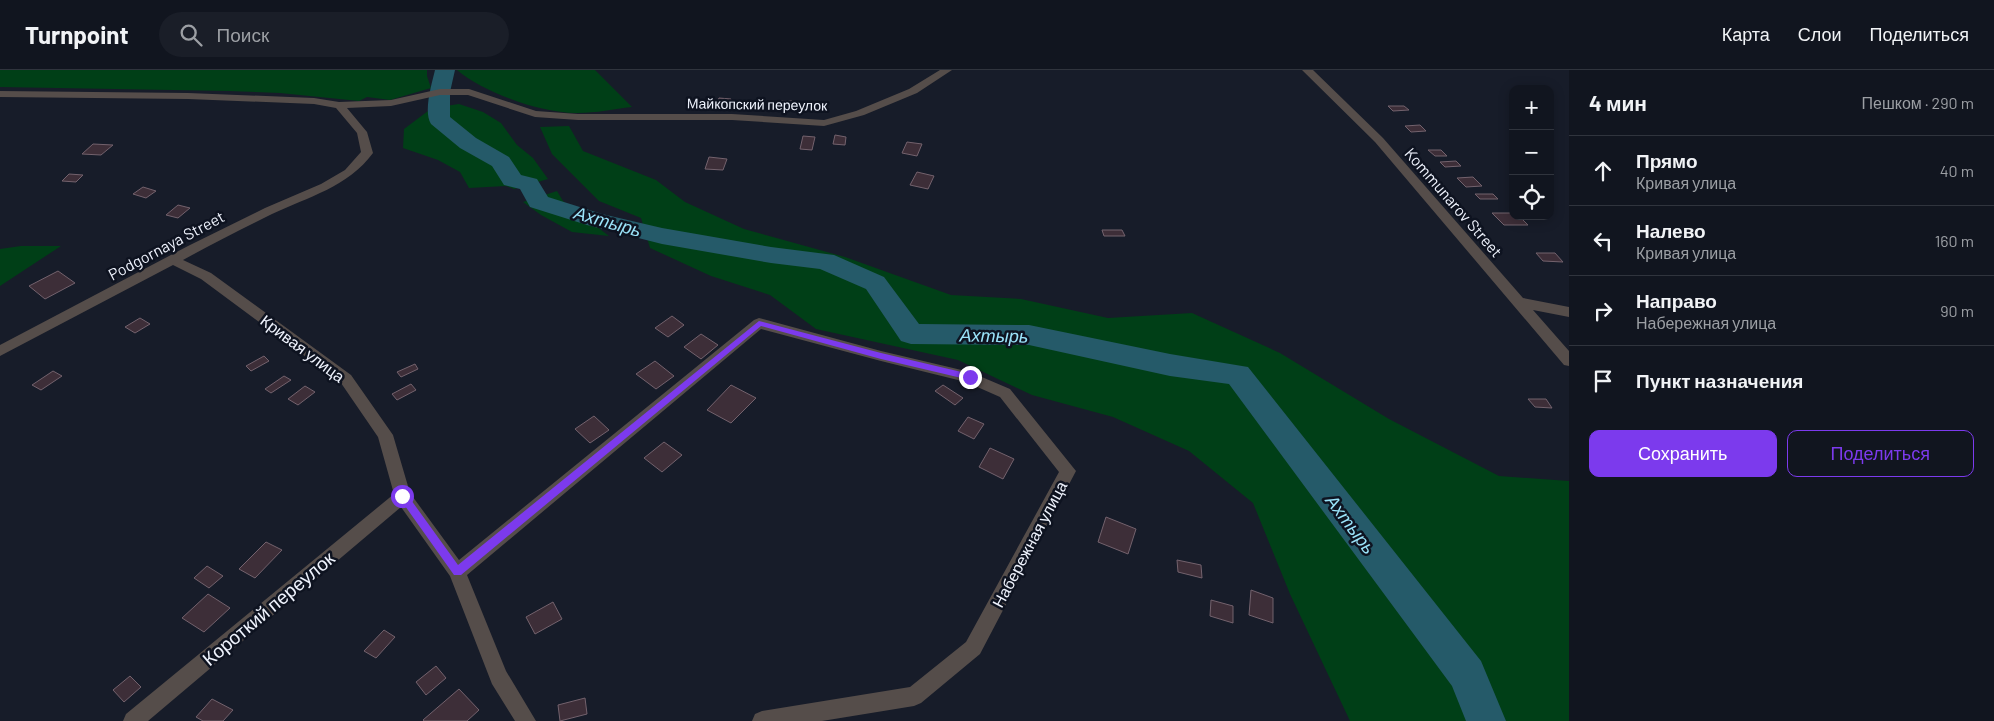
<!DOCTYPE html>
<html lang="ru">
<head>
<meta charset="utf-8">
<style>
  body { margin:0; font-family:Barlow,sans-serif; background:#1a1e28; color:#f1f3f6 }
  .controls { position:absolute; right:15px; top:15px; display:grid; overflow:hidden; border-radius:10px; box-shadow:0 2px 12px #0003 }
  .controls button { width:45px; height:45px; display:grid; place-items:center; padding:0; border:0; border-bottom:1px solid #30343d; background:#11151f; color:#f1f3f6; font:25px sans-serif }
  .stop { position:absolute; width:15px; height:15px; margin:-11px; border:4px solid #7c3aed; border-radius:50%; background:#fff }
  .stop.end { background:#7c3aed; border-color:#fff; box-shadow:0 1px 5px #0008 }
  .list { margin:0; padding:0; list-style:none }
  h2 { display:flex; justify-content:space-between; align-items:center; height:65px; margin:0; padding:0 20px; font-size:21px }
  h2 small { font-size:16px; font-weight:400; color:#9c9fa4 }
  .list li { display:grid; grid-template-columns:32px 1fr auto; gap:15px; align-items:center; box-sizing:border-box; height:70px; padding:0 20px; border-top:1px solid #30343d }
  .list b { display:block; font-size:19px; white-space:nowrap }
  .list p { margin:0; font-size:16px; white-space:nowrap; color:#9c9fa4 }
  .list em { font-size:16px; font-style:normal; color:#9c9fa4 }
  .actions { display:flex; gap:10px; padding:15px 20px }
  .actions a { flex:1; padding:11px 0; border:1px solid #7c3aed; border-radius:10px; text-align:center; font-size:18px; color:#7c3aed }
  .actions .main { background:#7c3aed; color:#fff }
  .icon { flex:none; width:28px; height:28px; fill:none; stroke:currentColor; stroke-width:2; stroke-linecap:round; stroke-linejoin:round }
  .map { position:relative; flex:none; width:1569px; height:651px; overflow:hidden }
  header { display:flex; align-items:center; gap:30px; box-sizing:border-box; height:70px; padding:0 25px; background:#11151f; border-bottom:1px solid #30343d }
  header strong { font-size:24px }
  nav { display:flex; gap:28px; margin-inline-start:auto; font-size:18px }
  .search { width:350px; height:45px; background:#1a1e28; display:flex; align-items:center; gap:12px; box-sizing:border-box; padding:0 18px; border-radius:28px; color:#9c9fa4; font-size:19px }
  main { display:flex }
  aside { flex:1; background:#11151f }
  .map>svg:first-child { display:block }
  .green { fill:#003f17 }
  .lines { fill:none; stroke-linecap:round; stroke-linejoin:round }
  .river { fill:#255a69; fill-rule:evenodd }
  .building { fill:#3d2e38; stroke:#73626d }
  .minor { fill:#554d4a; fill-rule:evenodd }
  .route { fill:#7c3aed }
  .labels { text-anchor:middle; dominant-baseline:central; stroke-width:5; stroke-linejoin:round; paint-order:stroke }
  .far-street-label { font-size:14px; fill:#eff3fd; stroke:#0e1320 }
  .street-label { font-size:16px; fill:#eff3fd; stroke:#0e1320 }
  .water-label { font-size:18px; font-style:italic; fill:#9ae3f9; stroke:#0e1320 }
  .near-street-label { font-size:19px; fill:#eff3fd; stroke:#0e1320 }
</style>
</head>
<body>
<header>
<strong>Turnpoint</strong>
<div class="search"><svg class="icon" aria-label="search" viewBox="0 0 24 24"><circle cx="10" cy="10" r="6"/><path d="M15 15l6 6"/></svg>Поиск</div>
<nav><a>Карта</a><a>Слои</a><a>Поделиться</a></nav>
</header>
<main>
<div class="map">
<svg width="1569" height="651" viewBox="0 0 1569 651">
  <rect width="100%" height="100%" fill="#171c29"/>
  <!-- green -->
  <path class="green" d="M0,0H427V6L431,18L390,30L367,27L359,31L280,23L229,21L0,17Z
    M457,0H595L632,37C614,39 596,43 578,43C543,44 484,23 457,0Z
    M459,34L483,42L501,53L517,75L533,88L548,109L514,119L506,116L469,118L460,102L438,90L403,78L404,59L432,38Z
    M569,56L583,81L656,110L685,132L744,159L845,187L951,225L1021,229L1108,248L1192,243L1280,283L1389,349L1499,406L1569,411V651H1350L1290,524L1253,433L1189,381L1113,347L1032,325L958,290L816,259L770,225L711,206L650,178L641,148L599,131L552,84L540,57Z
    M557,121L563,131L609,166L572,162L541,145L523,132Z
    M21,176H61L0,216V179Z"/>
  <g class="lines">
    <!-- river -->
    <path class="river" d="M435,0H455L450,22V47L476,68L509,87L521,105L537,109L548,127L602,144L662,158L771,177L834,185L884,207L919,254L1029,255L1170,284L1248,297L1481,591L1506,651H1466L1452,616L1229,314L1170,306L1029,275L911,274L901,271L866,219L820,199L771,193L662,174L587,155L530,137L520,119L504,115L492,96L460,78L431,54C423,42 432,13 435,0Z"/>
  </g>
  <!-- building -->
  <path class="building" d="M719,28L731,29L728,36L716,35Z
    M781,31H792V39H780Z
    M1388,36H1404L1409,40L1393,41Z
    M1420,55L1426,61L1411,62L1405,56Z
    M835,65L846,67L845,75L833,74Z
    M803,66L815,67L812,80L800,79Z
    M907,72L922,74L917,86L902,83Z
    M93,74L113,75L101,85L82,84Z
    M1428,80H1441L1447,86H1435Z
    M709,87L727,89L723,100L705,99Z
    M1456,91L1461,96L1445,97L1440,92Z
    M917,102L934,106L928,119L910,115Z
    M69,104L83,105L76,112L62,111Z
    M1473,107L1482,116L1466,117L1457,108Z
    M143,117L156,121L146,128L133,124Z
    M1475,124H1493L1498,129H1480Z
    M178,135L190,138L178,148L166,145Z
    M1492,143H1513V146H1519L1528,155H1504Z
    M1102,160H1122L1125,166H1104Z
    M1536,183H1555L1563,192L1543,191Z
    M58,201L75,213L45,229L29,216Z
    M672,246L684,255L668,267L655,258Z
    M140,248L150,254L135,263L125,257Z
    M701,264L718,275L701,289L684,277Z
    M264,286L269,291L251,301L246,296Z
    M655,291L674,306L656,319L636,304Z
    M415,294L418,299L401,307L397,302Z
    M53,301L62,306L41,320L32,315Z
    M284,306L291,310L271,323L265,319Z
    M411,314L416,320L397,330L392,324Z
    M731,315L756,328L731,353L707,340Z
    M943,315L963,328L955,335L935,321Z
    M305,316L315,322L298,335L288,329Z
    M1528,329H1546L1552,338L1535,337Z
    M594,346L609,360L590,373L575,359Z
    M968,347L984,354L974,369L958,361Z
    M664,372L682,385L662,402L644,388Z
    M990,378L1014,389L1003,409L979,397Z
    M1106,447L1136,459L1128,484L1098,472Z
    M266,472L282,480L255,508L239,499Z
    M1177,490L1201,495L1202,508L1178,502Z
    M207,496L223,506L209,518L194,508Z
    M1251,520L1273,528V553L1249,545Z
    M208,524L230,538L204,562L182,548Z
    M1211,530L1233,536V553L1210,546Z
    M553,532L562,549L535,564L526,547Z
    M384,560L395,567L376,588L364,581Z
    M436,596L446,608L426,625L416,612Z
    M130,606L141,617L124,632L113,620Z
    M459,619L479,640L467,651H424L423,650Z
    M585,628L587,644L560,651L558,635Z
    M212,629L233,640L223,651H203L196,647Z"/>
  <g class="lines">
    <!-- minor -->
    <path class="minor" d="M940,0H952L917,23L864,45L824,56L732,50H578L535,47L468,25H440L391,36L347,38L367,62L373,83C348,117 308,127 272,144C242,159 212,174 183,190L211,203L351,305L393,365L410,423L459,490L754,250L759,248L881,281L970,302L1010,319L1076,401L980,584L921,633L914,636L822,651H752L755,644L762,641L910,617L966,572L1059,402L1000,327L966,312L881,291L761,259L467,505L506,601L536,651H515L492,614L450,506L401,437L148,651H123L126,644L394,424L378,367L341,313L201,209L173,195L0,286V275L188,176L265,138L321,114L345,100L361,82L357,63L336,38L314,34L188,29L0,27V21L188,23L314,28L339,32L391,30L440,19H469L536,41L578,44H732L824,50L856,41L909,19Z
      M1302,0H1313L1383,68L1523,228L1569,237V247L1533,240L1569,281V296L1564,295L1375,72Z"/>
  </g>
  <!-- route -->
  <path class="route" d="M759,251L881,283L970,304L974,307L970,310L881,289L761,256L461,505H454L398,426L402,422L406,423L458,495Z"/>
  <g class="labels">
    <!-- far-street labels -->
    <g class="far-street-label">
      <text transform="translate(757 34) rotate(1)">Майкопский переулок</text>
    </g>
    <!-- street labels -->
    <g class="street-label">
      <text transform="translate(1454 132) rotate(49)">Kommunarov Street</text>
      <text transform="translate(166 175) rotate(-28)">Podgornaya Street</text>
      <text transform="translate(303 278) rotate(37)">Кривая улица</text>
      <text transform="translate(1029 474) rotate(-62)">Набережная улица</text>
    </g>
    <!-- water labels -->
    <g class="water-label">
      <text transform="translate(608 151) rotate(16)">Ахтырь</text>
      <text transform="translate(994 265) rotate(1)">Ахтырь</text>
      <text transform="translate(1351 454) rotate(53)">Ахтырь</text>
    </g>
    <!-- near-street labels -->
    <g class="near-street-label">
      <text transform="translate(268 538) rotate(-40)">Короткий переулок</text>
    </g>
  </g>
</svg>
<div class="controls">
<button>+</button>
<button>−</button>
<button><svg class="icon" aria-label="locate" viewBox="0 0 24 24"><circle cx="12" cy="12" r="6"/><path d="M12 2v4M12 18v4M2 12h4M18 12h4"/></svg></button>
</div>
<div class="stop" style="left:402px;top:426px"></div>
<div class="stop end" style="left:970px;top:307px"></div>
</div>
<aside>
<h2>4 мин<small>Пешком · 290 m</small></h2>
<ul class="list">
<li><svg class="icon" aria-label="ahead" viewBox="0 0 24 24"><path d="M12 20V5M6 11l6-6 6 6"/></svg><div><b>Прямо</b><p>Кривая улица</p></div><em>40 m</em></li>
<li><svg class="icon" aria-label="left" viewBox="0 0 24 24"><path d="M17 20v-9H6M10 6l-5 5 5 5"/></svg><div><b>Налево</b><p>Кривая улица</p></div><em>160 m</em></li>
<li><svg class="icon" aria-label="right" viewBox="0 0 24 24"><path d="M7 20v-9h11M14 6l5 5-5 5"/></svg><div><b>Направо</b><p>Набережная улица</p></div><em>90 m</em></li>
<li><svg class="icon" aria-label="arrive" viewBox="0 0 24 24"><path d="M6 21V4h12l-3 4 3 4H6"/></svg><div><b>Пункт назначения</b></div></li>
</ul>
<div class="actions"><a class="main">Сохранить</a><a>Поделиться</a></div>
</aside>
</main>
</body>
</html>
